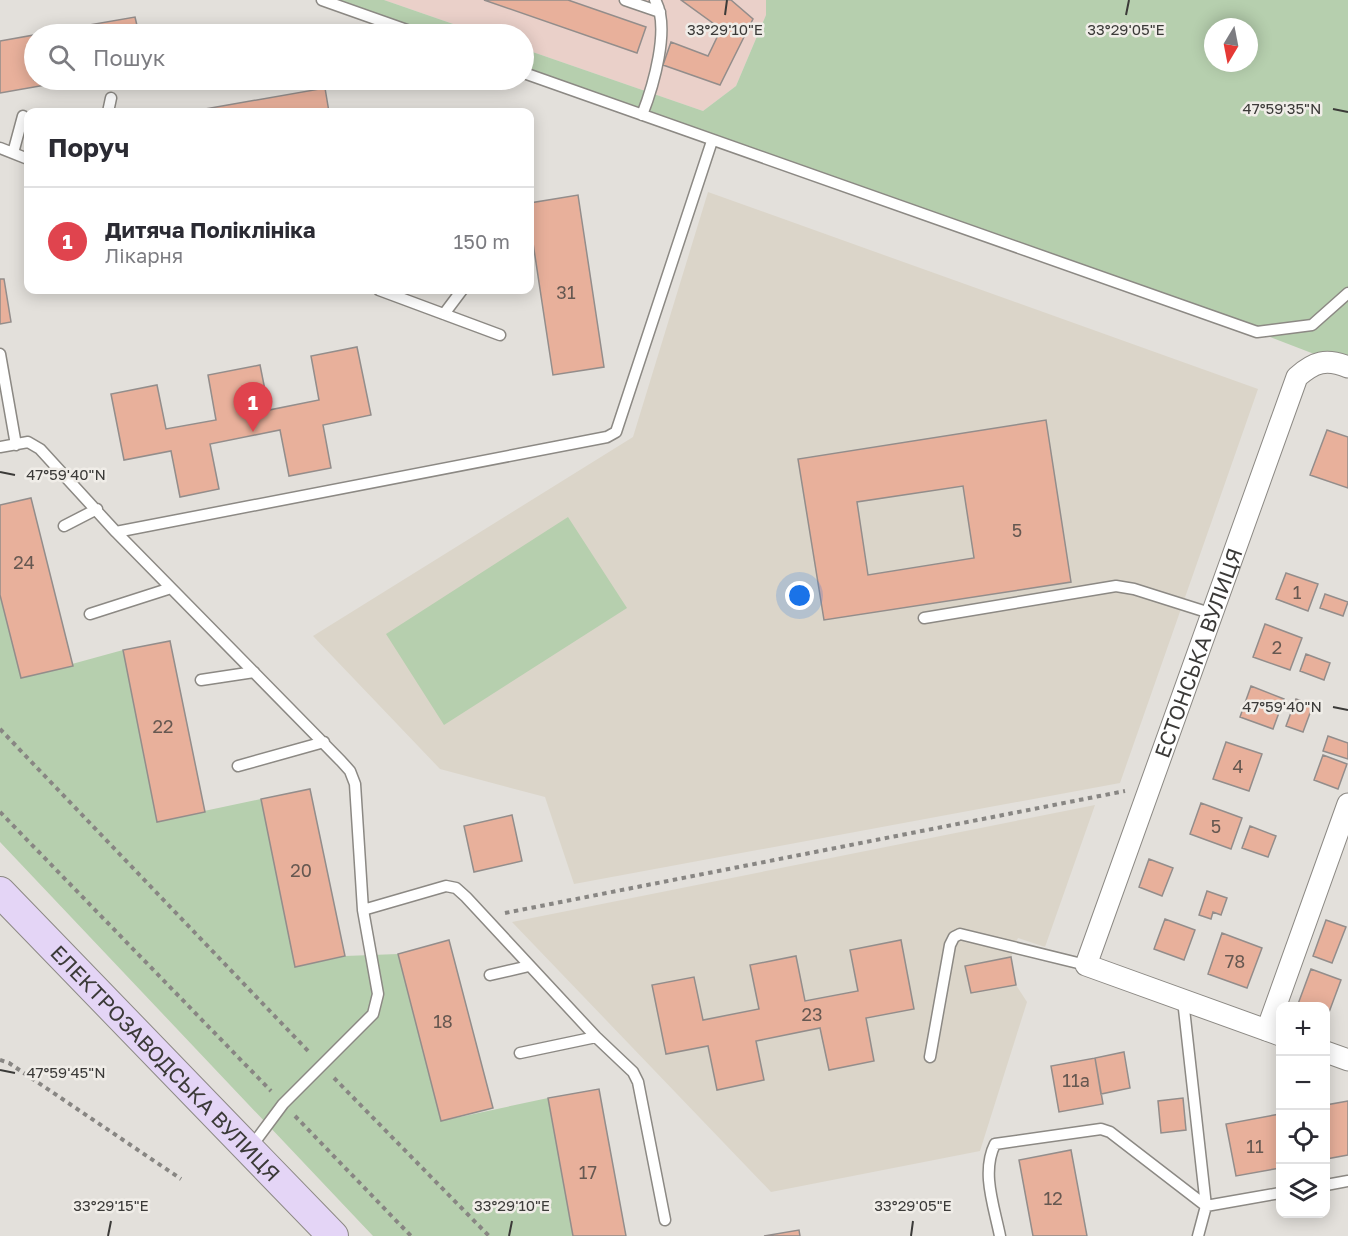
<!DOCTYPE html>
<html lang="uk">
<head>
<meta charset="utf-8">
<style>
  body { margin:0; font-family:"Golos Text",sans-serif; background:#f7f7f7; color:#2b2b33 }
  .controls { position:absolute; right:18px; bottom:18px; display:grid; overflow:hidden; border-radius:12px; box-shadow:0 3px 15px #0003 }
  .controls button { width:54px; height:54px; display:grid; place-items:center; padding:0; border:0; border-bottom:2px solid #e1e1e2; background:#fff; color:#2b2b33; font:30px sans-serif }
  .compass { position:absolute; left:1204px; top:18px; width:54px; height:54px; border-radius:50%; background:#fff; box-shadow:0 3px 15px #0003; rotate:190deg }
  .you { position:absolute; left:800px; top:596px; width:21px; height:21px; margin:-15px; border:4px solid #fff; border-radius:50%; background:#1a73e8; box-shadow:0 0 0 9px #1a73e833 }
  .badge { display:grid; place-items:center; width:39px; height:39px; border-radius:50%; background:#2a77c6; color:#fff; font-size:20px; font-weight:700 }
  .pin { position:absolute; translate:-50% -50px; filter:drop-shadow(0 2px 3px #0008) }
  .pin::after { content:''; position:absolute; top:32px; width:21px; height:18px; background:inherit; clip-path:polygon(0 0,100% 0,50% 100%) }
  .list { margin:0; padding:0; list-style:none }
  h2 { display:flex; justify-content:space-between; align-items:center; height:78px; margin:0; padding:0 24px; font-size:26px }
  h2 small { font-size:20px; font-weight:400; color:#7c7c81 }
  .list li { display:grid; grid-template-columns:39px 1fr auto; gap:18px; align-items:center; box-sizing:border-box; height:108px; padding:0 24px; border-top:2px solid #e1e1e2 }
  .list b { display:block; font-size:22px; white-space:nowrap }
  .list p { margin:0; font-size:20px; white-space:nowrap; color:#7c7c81 }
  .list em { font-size:20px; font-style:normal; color:#7c7c81 }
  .icon { flex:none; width:33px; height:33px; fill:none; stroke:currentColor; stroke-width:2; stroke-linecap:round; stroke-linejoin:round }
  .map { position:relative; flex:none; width:1348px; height:1236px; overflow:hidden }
  .search { position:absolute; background:#fff; box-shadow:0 3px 15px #0003; left:24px; top:24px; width:510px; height:66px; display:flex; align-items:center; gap:15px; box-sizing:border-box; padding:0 21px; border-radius:33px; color:#7c7c81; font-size:22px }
  .panel { position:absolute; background:#fff; box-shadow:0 3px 15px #0003; left:24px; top:108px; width:510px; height:186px; border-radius:12px }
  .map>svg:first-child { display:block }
  .built { fill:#dbd5c9 }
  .industrial { fill:#ead0c9 }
  .green { fill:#b6cfae; fill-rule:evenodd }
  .building { fill:#e8b09b; stroke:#938d8b; stroke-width:1.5; fill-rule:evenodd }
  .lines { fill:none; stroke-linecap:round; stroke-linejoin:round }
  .service-casing { stroke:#8c8984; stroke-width:13 }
  .minor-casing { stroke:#8c8984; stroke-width:23 }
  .secondary-casing { stroke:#8c8984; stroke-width:32 }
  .path { stroke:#888683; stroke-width:4; stroke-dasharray:4.5 4.5; stroke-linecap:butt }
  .service { stroke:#fff; stroke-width:10 }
  .minor { stroke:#fff; stroke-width:21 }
  .secondary { stroke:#e4d5f6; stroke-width:30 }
  .ticks { fill:none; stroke:#3b3a38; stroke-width:2 }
  .labels { text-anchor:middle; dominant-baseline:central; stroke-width:5; stroke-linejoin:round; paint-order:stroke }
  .number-label { font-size:18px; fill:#665851 }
  .street-label { font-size:21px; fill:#3b3a38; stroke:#f0ede8 }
  .ticks-label { font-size:15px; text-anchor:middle; fill:#3b3a38; stroke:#f0ede8; stroke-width:5; stroke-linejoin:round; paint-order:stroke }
</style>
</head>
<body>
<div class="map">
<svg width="1348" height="1236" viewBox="0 0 1348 1236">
  <rect width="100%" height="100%" fill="#e3e0db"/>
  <!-- built -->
  <path class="built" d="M708,192L1258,389L1120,783L574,884L545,797L440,769L313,636L633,437Z
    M1095,805L1045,947L1018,938L1014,946L1011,958L1016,985L1027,1002L980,1151L771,1192L512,922Z"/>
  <!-- industrial -->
  <path class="industrial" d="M384,0H766V15L736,86L703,111L524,49V34H482Z"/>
  <!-- green -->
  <path class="green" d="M322,0H384L482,34H418Z
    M766,0H1348V367L1257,332L524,73V49L703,111L736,86L766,15ZM1213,27H1249V63H1213Z
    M568,517L627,608L444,725L386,634Z
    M0,595L21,678L123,650L157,821L261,799L295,966L345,956L398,954L441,1121L548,1098L573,1236H373L0,842Z"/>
  <!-- building -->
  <path class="building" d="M484,0H568L646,27L637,53Z
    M681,0H731L753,19L720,85L663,65L671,42L708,56L721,29Z
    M135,17L139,34H37Z
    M34,35V80H74L0,93V41Z
    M325,88L329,112H188Z
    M578,195L604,367L553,375L530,223V203Z
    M0,279H4L11,322L0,324Z
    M357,347L371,415L323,425L331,468L289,476L280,430L210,444L219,489L180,497L171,451L124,460L111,394L157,385L166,429L216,420L208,375L260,365L269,410L319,400L311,356Z
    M1046,420L1071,582L824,620L798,459ZM963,486L974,558L868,575L857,502Z
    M1327,430L1348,437V488L1310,475Z
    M31,498L73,666L21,678L0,595V505Z
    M1286,573L1318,584L1308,611L1276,599Z
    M1325,594L1348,602L1343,616L1320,608Z
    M1265,624L1302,638L1290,670L1253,657Z
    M170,641L205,812L157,822L123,650Z
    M1306,654L1330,663L1324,680L1300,671Z
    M1251,686L1284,699L1273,729L1240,717Z
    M1296,699L1313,705L1303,732L1286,726Z
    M1328,736L1348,743V759L1323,751Z
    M1226,742L1262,754L1249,791L1213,779Z
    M1323,755L1347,764L1338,789L1314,780Z
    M310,789L345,956L295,967L261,799Z
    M1201,803L1242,818L1231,849L1190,834Z
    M512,815L522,861L474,872L464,826Z
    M1250,826L1276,836L1268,857L1242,848Z
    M1149,859L1173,868L1162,896L1139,887Z
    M1207,891L1227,898L1221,915L1213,912L1211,919L1199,915Z
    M1165,919L1195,930L1184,960L1154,949Z
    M1326,920L1346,927L1332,963L1313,956Z
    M1222,933L1262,948L1247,988L1208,974Z
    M449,940L493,1108L441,1121L398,954Z
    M901,940L914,1009L866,1018L874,1061L829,1070L820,1028L756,1041L764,1080L717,1090L708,1046L666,1054L652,985L694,977L703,1020L759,1009L750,965L796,956L805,1001L858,991L850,950Z
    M1011,957L1016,985L971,993L965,966Z
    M1311,969L1341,980L1328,1015L1326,1014V1006L1298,1004Z
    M1124,1052L1130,1088L1101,1094L1095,1058Z
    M1095,1058L1103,1104L1059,1112L1051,1066Z
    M599,1089L605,1122L626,1236H573L548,1098Z
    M1183,1098L1186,1130L1161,1133L1158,1101Z
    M1348,1101V1155L1326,1159V1105Z
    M1280,1114V1168L1236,1176L1226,1124Z
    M1071,1150L1087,1236H1033L1019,1160Z
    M799,1230L800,1236H764Z"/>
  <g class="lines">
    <defs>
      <path id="service" d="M322,0L418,34
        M625,0L660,12
        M524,73L1257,332L1312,325L1348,293
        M108,112L111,98
        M642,115C653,87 671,27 655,0
        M0,148L28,159
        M13,153L23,116
        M379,290L500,335
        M444,314L462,290
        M0,354L16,445
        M0,447L28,442L40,449L116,532L341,761L350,771L355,784L363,910L378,994L373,1014L283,1104L251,1147
        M64,526L97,509
        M116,532L607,437L616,432L712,141
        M90,614L171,588
        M924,618L1116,586L1134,589L1213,614
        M201,680L254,672
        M238,766L324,742
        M363,910L446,886L456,888L466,897L596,1037L633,1072L638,1082L665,1220
        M490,975L529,966
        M1183,1000L1206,1206L1198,1236
        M520,1053L596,1037
        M930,1057L950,945L954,937L960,934L1086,965
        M1326,1185L1348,1181
        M1000,1236C994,1206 981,1172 995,1144L1101,1129L1110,1132L1206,1206L1280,1193"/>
      <g id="minor">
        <path d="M1267,1030L1348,804"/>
        <path id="s1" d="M1280,1035L1086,965L1297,377C1314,362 1326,358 1348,367"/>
        <path d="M1326,1052L1348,1060"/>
      </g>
      <g id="secondary">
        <path id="s2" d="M0,892L333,1236"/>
      </g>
    </defs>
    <!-- service casing -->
    <use href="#service" class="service-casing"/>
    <!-- minor casing -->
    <use href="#minor" class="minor-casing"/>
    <!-- secondary casing -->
    <use href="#secondary" class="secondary-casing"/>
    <!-- path -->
    <path class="path" d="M0,729L310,1053
      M0,812L271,1091
      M505,913L1125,791
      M0,1060L9,1063L181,1179
      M334,1078L489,1236
      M295,1116L411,1236"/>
    <!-- service -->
    <use href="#service" class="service"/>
    <!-- minor -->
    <use href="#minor" class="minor"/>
    <!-- secondary -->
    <use href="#secondary" class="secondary"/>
  </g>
  <!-- ticks -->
  <path class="ticks" d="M725,15L727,0M1126,15L1129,0M1333,109L1348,112M0,472L15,475M1333,707L1348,710M0,1070L15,1073M108,1236L111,1221M509,1236L512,1221M911,1236L913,1221"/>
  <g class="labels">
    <!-- number labels -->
    <g class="number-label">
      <text x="566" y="292">31</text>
      <text x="1017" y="530">5</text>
      <text x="24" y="562">24</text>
      <text x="1297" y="592">1</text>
      <text x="1277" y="647">2</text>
      <text x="163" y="726">22</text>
      <text x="1238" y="766">4</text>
      <text x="1216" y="826">5</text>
      <text x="301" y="870">20</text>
      <text x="1235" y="961">78</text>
      <text x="812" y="1014">23</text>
      <text x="443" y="1021">18</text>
      <text x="1076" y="1080">11а</text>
      <text x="1255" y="1146">11</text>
      <text x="588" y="1172">17</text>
      <text x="1053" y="1198">12</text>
    </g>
    <!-- street labels -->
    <g class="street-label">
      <text stroke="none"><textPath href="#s1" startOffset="538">ЕСТОНСЬКА ВУЛИЦЯ</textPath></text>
      <text stroke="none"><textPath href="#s2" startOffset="238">ЕЛЕКТРОЗАВОДСЬКА ВУЛИЦЯ</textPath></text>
    </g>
  </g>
  <g class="ticks-label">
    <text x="725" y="35">33°29'10"E</text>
    <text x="1126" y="35">33°29'05"E</text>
    <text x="1282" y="114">47°59'35"N</text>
    <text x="66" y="480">47°59'40"N</text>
    <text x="1282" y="712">47°59'40"N</text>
    <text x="66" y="1078">47°59'45"N</text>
    <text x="111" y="1211">33°29'15"E</text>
    <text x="512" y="1211">33°29'10"E</text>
    <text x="913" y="1211">33°29'05"E</text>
  </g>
</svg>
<div class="controls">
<button>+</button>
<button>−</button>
<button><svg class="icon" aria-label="locate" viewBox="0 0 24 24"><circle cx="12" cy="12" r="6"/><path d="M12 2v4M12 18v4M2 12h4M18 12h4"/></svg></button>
<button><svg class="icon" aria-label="layers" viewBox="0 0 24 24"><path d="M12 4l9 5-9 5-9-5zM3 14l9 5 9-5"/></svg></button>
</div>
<svg class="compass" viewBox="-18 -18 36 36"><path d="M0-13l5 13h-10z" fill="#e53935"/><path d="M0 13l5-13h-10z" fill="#7c7c81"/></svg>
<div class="you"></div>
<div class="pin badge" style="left:253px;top:432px;background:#e0444e">1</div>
<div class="search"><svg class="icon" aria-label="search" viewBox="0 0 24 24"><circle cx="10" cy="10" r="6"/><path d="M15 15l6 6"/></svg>Пошук</div>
<section class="panel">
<h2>Поруч<small></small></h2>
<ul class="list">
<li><span class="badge" style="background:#e0444e">1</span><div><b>Дитяча Поліклініка</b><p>Лікарня</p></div><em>150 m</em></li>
</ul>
</section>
</div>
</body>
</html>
